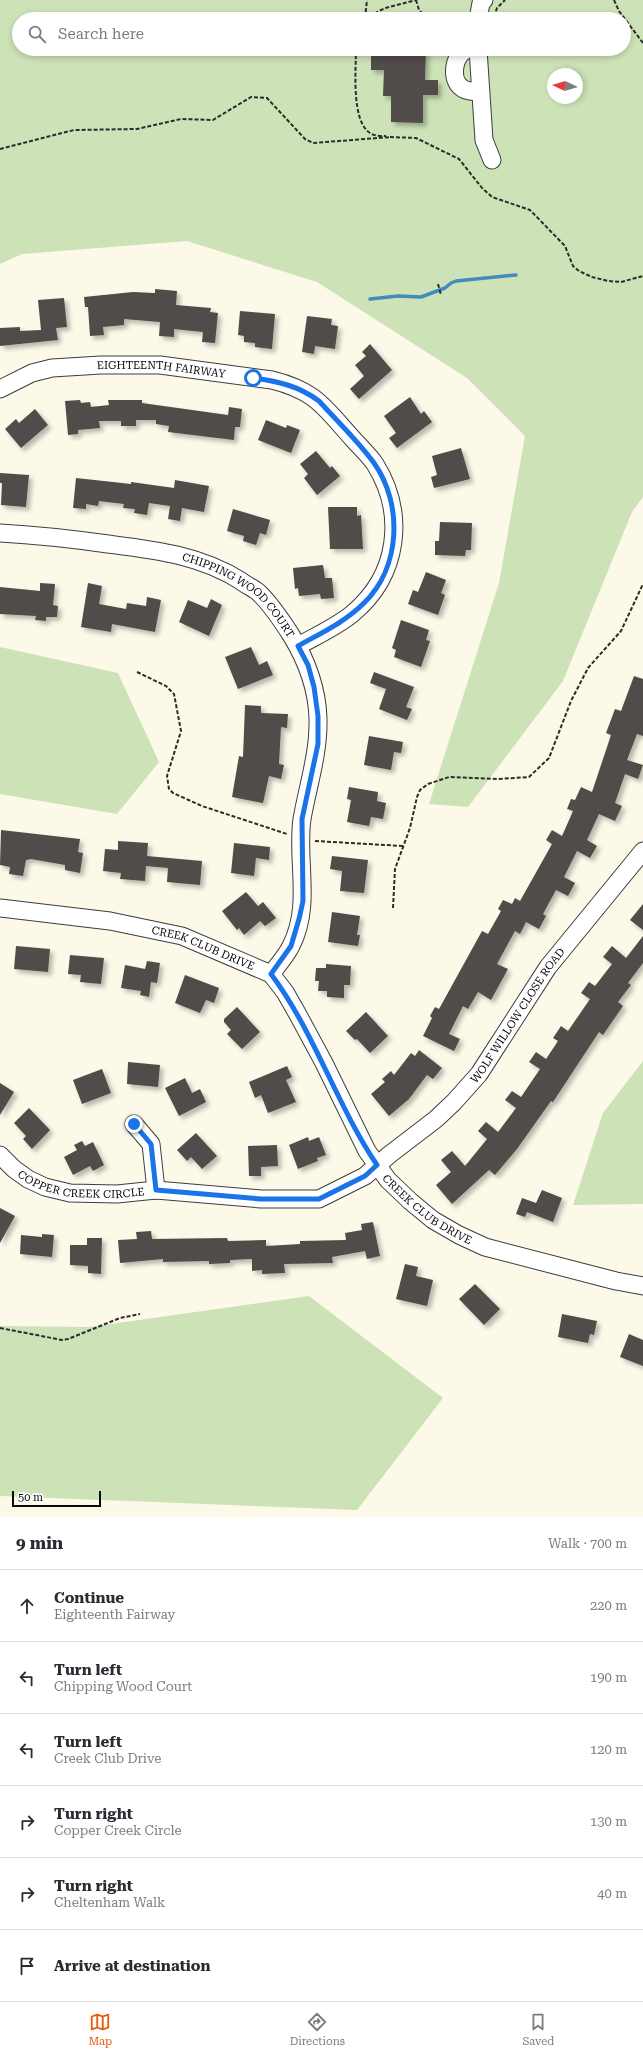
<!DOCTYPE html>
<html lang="en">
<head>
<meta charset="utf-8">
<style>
  body { margin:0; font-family:"Roboto Serif",serif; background:#f7f7f7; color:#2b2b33 }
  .compass { position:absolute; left:547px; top:68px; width:36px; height:36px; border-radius:50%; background:#fff; box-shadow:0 2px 6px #0003; rotate:274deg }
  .scale { position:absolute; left:12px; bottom:10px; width:89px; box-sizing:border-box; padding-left:4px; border:2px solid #0a0a0a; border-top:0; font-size:11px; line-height:14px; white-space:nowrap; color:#0a0a0a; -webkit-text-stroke:3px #fff; paint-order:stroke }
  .stop { position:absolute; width:12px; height:12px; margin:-9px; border:3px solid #1a73e8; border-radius:50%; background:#fff }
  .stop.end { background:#1a73e8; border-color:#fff; box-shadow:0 1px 4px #0008 }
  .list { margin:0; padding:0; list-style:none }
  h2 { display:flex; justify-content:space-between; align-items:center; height:52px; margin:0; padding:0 16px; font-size:17px }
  h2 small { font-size:13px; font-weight:400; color:#7c7c81 }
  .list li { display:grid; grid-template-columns:26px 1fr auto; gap:12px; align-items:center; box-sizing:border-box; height:72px; padding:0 16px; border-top:1px solid #e1e1e2 }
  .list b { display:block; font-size:15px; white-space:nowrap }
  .list p { margin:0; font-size:13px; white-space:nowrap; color:#7c7c81 }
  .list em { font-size:13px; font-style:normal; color:#7c7c81 }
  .icon { flex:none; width:22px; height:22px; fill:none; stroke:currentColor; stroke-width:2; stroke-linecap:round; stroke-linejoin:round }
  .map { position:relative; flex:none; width:643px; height:1517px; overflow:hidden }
  .search { position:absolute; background:#fff; box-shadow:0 2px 6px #0003; left:12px; right:12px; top:12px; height:44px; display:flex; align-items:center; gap:10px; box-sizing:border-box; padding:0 14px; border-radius:22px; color:#7c7c81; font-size:15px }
  .sheet { height:484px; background:#fff }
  nav { display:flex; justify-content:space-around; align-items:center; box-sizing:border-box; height:56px; border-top:1px solid #e1e1e2; background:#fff; font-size:11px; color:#7c7c81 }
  nav a { display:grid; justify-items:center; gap:2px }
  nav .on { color:#ea580c }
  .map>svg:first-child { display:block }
  .green { fill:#cde2b7; fill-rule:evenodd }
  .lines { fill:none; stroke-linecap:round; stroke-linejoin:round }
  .stream { stroke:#438bbc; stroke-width:3.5 }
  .building { fill:#514b48; filter:url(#shadow) }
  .minor-casing { stroke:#3d3d3d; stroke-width:19 }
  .path { stroke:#2c2c2c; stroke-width:2; stroke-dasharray:4 2; stroke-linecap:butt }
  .minor { stroke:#fff; stroke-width:17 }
  .route { stroke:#1a73e8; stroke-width:5 }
  .labels { text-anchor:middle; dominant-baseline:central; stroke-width:4; stroke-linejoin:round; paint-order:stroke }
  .street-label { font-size:11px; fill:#0a0a0a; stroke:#fff }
</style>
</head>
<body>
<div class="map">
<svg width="643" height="1517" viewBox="0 0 643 1517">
  <defs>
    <filter id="shadow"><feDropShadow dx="3.5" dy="3.5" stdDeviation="2" flood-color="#0004"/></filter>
  </defs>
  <rect width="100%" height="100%" fill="#fcf9e9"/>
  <!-- green -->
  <path class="green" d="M0,0H643V497L632,512L563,681L468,807L429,804L499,583L525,436L467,378L317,282L187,241L22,254L0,264ZM19,19H624V49H19ZM553,74H577V98H553Z
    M0,647L118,673L159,762L117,814L0,794Z
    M643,1061V1204L573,1205L603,1113Z
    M309,1296L443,1398L357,1510L0,1496V1326L89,1327Z"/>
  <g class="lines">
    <!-- stream -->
    <path class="stream" d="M370,299L398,296L421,297L445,288L451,283L456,281L516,275"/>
  </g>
  <!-- building -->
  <path class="building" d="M377,49H426L425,80H438V95H423V123L391,122V96H383L384,70H371V51H377Z
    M155,289L177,291L176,305L211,308L210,312L218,313L215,343L202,342L203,332L174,329V337L159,336L160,322L124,319V325L103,327L104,335L90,336L88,307H85L84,297L133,292L155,293Z
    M64,298L67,327L56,328L58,340L0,346V328L20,327V331L41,330L38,300Z
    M240,311L275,314L272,349L255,347V343L244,342V336L238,335Z
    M307,316L332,319L331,325L338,326L335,349L315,346L314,354L302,352Z
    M370,344L392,370L359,399L350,389L364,376L355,365L366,356L362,352Z
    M410,397L421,414L424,411L432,422L397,448L389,438L396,433L384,416Z
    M80,400L81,403L90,402L91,407L109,405L108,400H142V403L228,415L229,407L242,409L240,427H235L234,440L168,432L169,426L156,424V420H136V426H121V421H99L100,428L78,430V434L68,435L65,401Z
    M35,409L48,425L21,448L5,429L16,419L19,423Z
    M266,420L286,428L287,425L300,430L291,453L258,440Z
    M461,448L470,479L434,488L431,477L437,475L432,456Z
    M316,451L330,468L332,466L340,476L317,495L304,478L308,474L300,464Z
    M0,473L29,475L26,507L1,505L2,483H0Z
    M76,478L131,484V482L174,488L175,480L209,486L204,512L182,508L180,521L168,519L170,506L149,503L147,515L134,513L135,509L123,508L124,504L99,501L98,506L86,504V509L73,508Z
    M328,507H357V516L361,515L363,549H330Z
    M233,509L270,520L266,535L260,533L256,545L243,541L244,536L227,531Z
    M440,522L472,523L471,550H466L465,556L435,555V541H439Z
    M323,565L325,578H332L334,598L321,599L320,594L299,596L298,588L295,589L293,568Z
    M426,572L446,580L441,593L445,595L438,615L408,604L413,590L418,592Z
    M40,583L55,584L53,605L58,606L57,617H46V621L35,620L36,616L0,614V587L40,591Z
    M88,583L102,586L99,604L126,609L127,603L146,606L147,597L161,600L155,632L112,624L111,632L81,627Z
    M211,599L222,605L209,636L179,622L188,600L207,608Z
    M401,620L429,630L426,640L430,641L421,667L394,657L396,650L392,648Z
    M251,647L259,665L267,661L273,675L238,689L225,657Z
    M374,672L414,687L406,707L412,709L407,720L379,709L386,689L370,683Z
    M634,676L643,679V736L637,734L627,760L643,765L638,779L625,774L615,803L622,806L615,821L599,814L587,840L597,846L590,858L577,851L564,877L575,883L568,896L556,890L543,914L546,916L539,929L526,922L520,934L515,931L497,964L508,969L491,1000L478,992L468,1009L463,1006L449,1034L460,1039L454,1051L423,1036L432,1018L430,1016L435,1007L439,1009L482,931L488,934L501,911L498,909L503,900L512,904L515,898L520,901L552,844L546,840L552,830L562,836L573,811L567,809L571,799L575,800L581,787L592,792L611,735L606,733L615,709L621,711Z
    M245,705L261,706V713L288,714L287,728L281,727L279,764L284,765L281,779L269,776L263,803L232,797L239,756L243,757Z
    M369,736L403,742L401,753L394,752L391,770L364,765Z
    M349,787L378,792L377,801L386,803L383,819L371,817L369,826L347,822L351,800L347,799Z
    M1,830L80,839L78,852L83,853L80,873L65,870V865L31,859L26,860L23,876L9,874L10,867L0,865Z
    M118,841L148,843L147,856L202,861L200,885L167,882L168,868L146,866L145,881L120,879L121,873L103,871L105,849L118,850Z
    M234,843L270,847L269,860L256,858L254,876L231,873Z
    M332,856L368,860L364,893L340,891L342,871L330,869Z
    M246,892L258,906L263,902L276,918L265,926L260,921L244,935L239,928L237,930L222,911Z
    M643,904V930L630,920Z
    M332,912L360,916L357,935H360L358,946L328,942Z
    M643,936V963L628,983L631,985L618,1002L623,1006L603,1035L599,1032L553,1102L551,1101L517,1149L495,1175L489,1170L452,1204L436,1185L451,1172L441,1160L452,1151L465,1166L487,1139L478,1131L486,1122L498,1132L516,1108L505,1100L512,1091L521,1097L540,1069L529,1062L536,1052L546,1059L558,1041L553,1038L561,1026L568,1031L590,999L581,993L589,982L595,986L612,964L603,957L612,946L626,958Z
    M16,946L50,949L48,972L14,969Z
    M70,955L104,958L101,984L80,982L81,975L68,974Z
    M147,961L160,963L157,983L151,982L149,997L140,995L141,991L121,988L125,965L145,969Z
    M326,964L351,966L350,985H344V998L327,997V991H318L319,981H315L316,968H326Z
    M185,975L219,988L214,1003L206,1000L200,1013L175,1003Z
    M237,1007L260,1032L242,1049L227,1034L231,1030L224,1022V1019Z
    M366,1012L388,1036L370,1053L357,1039L355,1040L346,1031Z
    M419,1050L442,1068L433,1079L427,1075L409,1099L389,1116L371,1094L385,1082L382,1079L391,1071L394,1075L411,1053L415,1056Z
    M128,1062L160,1065L158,1087L127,1084Z
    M287,1066L292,1077L286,1080L296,1102L268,1113L261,1095L255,1098L249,1082Z
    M102,1069L111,1093L82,1104L73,1080Z
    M185,1078L192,1093L200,1089L206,1102L179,1116L165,1088Z
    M0,1083L14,1092L0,1115Z
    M29,1108L50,1130L32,1149L23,1139L26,1136L14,1123Z
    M196,1133L217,1156L202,1169L191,1157L187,1161L177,1150Z
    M308,1137L309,1141L319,1137L326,1155L317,1158L318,1161L298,1169L289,1145Z
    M82,1141L85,1146L93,1142L104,1165L93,1171L90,1166L73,1175L64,1157L77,1150L74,1145Z
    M277,1145L278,1166L261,1167V1176H249L248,1146Z
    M542,1190L562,1198L553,1222L527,1212L525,1217L516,1214L522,1198L536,1203Z
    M0,1208L15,1216L0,1243Z
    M373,1222L380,1256L367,1259L365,1251L332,1257L333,1263L284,1264L285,1273L262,1274V1270L252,1271V1259L230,1260V1263L209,1264V1261L163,1262V1259L120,1263L118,1240L137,1239L136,1232L151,1231L152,1239L227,1238L228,1241L266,1240V1246L300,1244V1241L346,1240L345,1233L362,1230L361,1224Z
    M42,1234L54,1235L52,1257L20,1254L21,1235L42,1237Z
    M87,1238H102L101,1274L88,1273V1266L70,1265V1245H87Z
    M405,1264L418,1267L416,1276L433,1280L427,1306L396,1299Z
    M475,1284L500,1309L484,1325L459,1299Z
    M562,1314L597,1321L594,1335L590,1334L588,1343L558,1337Z
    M629,1334L643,1340V1366L620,1357Z"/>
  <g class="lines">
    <defs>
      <g id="minor">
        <path d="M478,19L481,3L484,0"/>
        <path d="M468,49C454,53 449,79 462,88C467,92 474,91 480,92"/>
        <path d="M478,49L484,140L492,160"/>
        <path id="s1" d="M0,389L32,373L52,368L101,365H160L272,380C316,391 324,407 353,439C360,447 369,455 375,464C406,514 399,575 352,614C336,627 316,636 298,646"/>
        <path id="s2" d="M0,533C36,535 72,539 108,544C155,550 200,555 241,581C246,585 253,588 258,592C271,604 282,621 291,635C307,661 317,688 318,718C319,753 308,785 302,819C296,861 312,905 291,946C286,956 278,965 271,974"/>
        <path id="s3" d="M0,908L110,921L182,936L271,974L285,992L297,1013L324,1063L367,1151L388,1180L410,1201L433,1220L459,1235L485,1247L616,1281L643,1286"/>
        <path d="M134,1124L151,1144L156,1190"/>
        <path id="s4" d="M0,1155L14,1169L28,1179L45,1187L70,1193L117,1194L156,1190L261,1199H319L365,1176L389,1155L436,1119L454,1102L479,1074L548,967L643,851"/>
      </g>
    </defs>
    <!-- minor casing -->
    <use href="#minor" class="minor-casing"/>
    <!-- path -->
    <path class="path" d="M416,0L419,10L428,19
      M614,0L619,11L643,43
      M494,17L497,8L505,0
      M365,18L367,0
      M364,19L385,8L416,0
      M356,49C356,69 351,121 370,133C374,136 381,136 386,136
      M390,137L416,138L459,159L482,188L492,197L530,210L565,246L573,266L579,271L592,277L608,281L621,282L643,276
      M0,149L74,130L137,129L181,119L213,120L251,97L267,98L305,139L313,143L391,137
      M438,284L441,295
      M137,672L166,686L174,694L181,731L167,776L169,789L173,793L202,806L287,834
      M315,841L403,846
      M393,908L395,869L410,828L417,797L420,790L428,784L449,777L498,779L529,777L549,758L571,701L588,668L621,631L643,584
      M0,1328L62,1340L68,1339L120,1318L140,1314"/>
    <!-- minor -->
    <use href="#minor" class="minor"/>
  </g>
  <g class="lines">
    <!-- route -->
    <path class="route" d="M134,1124L151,1144L156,1190L261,1199H319L365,1176L377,1165C336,1104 315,1033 271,974L291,946L299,919L303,901L302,819L318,744V716L314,687L308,665L298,646C321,633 345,622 364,603C401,567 403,504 374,463C358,441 337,421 319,401C299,386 277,381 253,378"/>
  </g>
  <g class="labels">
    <!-- street labels -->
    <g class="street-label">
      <text stroke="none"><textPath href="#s1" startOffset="166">EIGHTEENTH FAIRWAY</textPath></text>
      <text stroke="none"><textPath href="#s2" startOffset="254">CHIPPING WOOD COURT</textPath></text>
      <text stroke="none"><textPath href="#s3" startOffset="208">CREEK CLUB DRIVE</textPath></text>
      <text stroke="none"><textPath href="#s4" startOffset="606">WOLF WILLOW CLOSE ROAD</textPath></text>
      <text stroke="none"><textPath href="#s4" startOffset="91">COPPER CREEK CIRCLE</textPath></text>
      <text stroke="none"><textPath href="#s3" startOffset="568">CREEK CLUB DRIVE</textPath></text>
    </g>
  </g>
</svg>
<svg class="compass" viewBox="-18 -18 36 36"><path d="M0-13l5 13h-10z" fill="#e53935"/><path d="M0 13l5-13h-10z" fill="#7c7c81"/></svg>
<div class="scale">50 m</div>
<div class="stop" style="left:253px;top:378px"></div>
<div class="stop end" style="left:134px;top:1124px"></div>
<div class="search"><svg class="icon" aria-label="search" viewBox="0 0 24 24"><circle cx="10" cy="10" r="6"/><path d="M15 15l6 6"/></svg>Search here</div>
</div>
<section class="sheet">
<h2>9 min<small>Walk · 700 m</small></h2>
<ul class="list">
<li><svg class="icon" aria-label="ahead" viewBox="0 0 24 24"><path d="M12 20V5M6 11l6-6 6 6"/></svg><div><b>Continue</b><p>Eighteenth Fairway</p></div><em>220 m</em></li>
<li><svg class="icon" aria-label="left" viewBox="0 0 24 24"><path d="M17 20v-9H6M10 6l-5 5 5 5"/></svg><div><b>Turn left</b><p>Chipping Wood Court</p></div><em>190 m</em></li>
<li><svg class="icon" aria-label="left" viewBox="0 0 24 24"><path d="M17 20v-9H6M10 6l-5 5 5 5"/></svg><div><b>Turn left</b><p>Creek Club Drive</p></div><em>120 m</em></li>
<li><svg class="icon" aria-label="right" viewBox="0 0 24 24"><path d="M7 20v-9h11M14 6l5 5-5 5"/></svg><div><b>Turn right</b><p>Copper Creek Circle</p></div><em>130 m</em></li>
<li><svg class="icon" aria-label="right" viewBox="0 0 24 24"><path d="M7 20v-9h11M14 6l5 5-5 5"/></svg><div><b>Turn right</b><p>Cheltenham Walk</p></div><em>40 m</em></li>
<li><svg class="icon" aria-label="arrive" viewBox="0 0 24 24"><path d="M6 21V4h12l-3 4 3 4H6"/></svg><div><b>Arrive at destination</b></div></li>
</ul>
</section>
<nav>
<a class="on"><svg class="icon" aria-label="map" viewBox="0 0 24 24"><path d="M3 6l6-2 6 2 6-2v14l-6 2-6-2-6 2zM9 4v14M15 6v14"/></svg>Map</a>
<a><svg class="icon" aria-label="directions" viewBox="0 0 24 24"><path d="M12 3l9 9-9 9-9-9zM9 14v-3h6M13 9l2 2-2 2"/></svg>Directions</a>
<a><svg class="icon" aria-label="saved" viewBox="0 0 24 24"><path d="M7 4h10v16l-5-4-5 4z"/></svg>Saved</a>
</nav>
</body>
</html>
